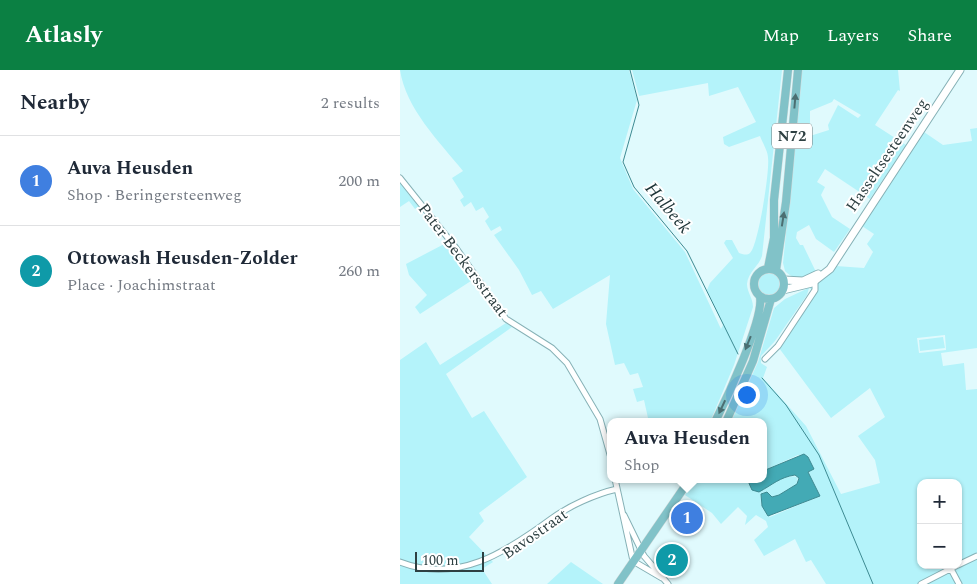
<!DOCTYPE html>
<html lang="en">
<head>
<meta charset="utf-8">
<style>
  body { margin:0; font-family:Spectral,serif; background:#f2f2f3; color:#1f2937 }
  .controls { position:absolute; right:15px; bottom:15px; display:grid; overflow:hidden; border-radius:10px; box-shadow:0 1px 4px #0004 }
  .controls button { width:45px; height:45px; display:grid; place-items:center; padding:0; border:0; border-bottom:1px solid #e0e1e3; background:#fff; color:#1f2937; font:25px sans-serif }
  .scale { position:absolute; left:15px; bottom:12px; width:69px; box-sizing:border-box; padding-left:5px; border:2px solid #2e4042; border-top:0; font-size:14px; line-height:18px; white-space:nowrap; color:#2e4042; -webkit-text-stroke:4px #fff; paint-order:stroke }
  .you { position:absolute; left:346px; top:324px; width:18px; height:18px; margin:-12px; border:4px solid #fff; border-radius:50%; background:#1a73e8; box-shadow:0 0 0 8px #1a73e833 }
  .badge { display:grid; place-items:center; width:32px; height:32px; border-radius:50%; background:#0b8043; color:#fff; font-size:16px; font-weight:700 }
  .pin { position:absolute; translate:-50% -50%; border:2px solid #fff; box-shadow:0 1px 5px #0006 }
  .popup { position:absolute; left:207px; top:348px; width:160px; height:65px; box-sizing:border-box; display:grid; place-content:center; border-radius:10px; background:#fff; filter:drop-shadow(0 1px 4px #0005); font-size:16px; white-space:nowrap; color:#747a83 }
  .popup b { font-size:19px; color:#1f2937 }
  .popup::after { content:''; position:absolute; left:50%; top:100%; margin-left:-10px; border:10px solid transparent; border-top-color:#fff }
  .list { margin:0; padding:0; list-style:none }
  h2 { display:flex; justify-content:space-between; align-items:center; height:65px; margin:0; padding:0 20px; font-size:21px }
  h2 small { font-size:16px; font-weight:400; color:#747a83 }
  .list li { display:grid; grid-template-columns:32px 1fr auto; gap:15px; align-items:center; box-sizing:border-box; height:90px; padding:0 20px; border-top:1px solid #e0e1e3 }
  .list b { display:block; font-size:19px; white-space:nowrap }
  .list p { margin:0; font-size:16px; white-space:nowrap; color:#747a83 }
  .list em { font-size:16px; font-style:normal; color:#747a83 }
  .map { position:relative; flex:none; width:577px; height:514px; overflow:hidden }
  header { display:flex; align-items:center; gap:30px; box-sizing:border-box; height:70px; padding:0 25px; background:#0b8043; color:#fff }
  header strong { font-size:24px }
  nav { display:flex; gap:28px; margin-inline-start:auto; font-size:18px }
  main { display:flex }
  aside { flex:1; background:#fff }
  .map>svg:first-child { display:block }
  .green { fill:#b4f3fa; fill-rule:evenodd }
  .water { fill:#43aab5; stroke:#3d8a92 }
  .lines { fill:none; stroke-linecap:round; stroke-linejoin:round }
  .stream { stroke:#3d8a92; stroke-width:1 }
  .street-casing { stroke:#86b1b6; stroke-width:7 }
  .secondary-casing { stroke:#86b1b6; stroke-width:9 }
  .primary-casing { stroke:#d5d9d9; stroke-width:9 }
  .street { stroke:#fff; stroke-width:5 }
  .secondary { stroke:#fff; stroke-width:7 }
  .primary { stroke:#81c2c8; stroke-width:8 }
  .oneway { fill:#4b6e71 }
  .labels { text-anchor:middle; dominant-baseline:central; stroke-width:4; stroke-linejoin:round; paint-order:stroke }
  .shield { fill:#fff; stroke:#6d797b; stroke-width:1 }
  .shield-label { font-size:15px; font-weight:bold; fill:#2e4042 }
  .street-label { font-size:16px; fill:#2e4042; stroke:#fff }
  .water-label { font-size:18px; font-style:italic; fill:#1d3437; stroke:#fff }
</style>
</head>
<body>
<header>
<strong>Atlasly</strong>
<nav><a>Map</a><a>Layers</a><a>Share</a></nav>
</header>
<main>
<aside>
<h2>Nearby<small>2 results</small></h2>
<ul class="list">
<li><span class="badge" style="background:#3f7fe0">1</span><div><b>Auva Heusden</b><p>Shop · Beringersteenweg</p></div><em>200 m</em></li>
<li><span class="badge" style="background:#0f9aa8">2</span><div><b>Ottowash Heusden-Zolder</b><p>Place · Joachimstraat</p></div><em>260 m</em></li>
</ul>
</aside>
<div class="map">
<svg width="577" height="514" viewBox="0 0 577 514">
  <rect width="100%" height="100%" fill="#e0fafd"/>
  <!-- green -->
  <path class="green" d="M0,0H229L237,30L220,88L233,119L285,182L321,259L323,255L307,220L310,213L333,188L324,173L326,170H332L339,183C342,184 347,186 350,183C358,177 370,100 368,88C368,81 362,72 360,66L329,77L324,74L323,67L356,52L338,17L309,26L308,13L239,26L232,0H382L362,186C359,196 348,202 347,214C347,222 353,228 353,237L334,295L310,352H236L248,348L244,330L237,332L233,319L243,317L238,303L230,305L224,293L215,295L206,254L210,205L153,239L141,221L132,225L119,200L94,165L102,160L100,156L91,161L85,151L89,147L83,137L76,141L71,132L64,137L60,130L64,127L52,108L63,101C39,71 6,39 0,0Z
    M402,0H498L500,21L498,20L475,55L506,75L470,129L425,99L417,112L425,117L421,125L432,147L450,159L434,182L416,169L409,155L397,162L396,168L400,175H403L416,202C405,207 394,211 385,201L383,193ZM434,29L461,45L458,48L438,35L428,55L429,60L410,66V41L432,32Z
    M577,58V278L541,283L543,296L564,293L566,320L577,319V514H426L411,490L406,492L395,469L364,486L354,470L368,457L366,451L356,445L345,455L347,446L338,437L321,454L312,443L285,425L295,409H347L348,414L365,419C372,410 387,404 398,407L397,414L379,425L372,427L367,422L361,424V434L370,447L420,426L408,402L414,399L408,387L398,385L363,401V352H331L358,292L374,238L385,229L417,214L436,196L464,198L473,182L467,174L474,164L462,156L524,62L543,75L572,71L570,59ZM409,218L413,220L379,278L431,348L470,318L485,347L458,366L475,390L480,413L441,424L406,356L363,308L367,297L361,293V286L375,271L407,225ZM545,265L546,280L519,283L517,268ZM521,413H558V495H521Z
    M0,113L19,136L15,139L9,131L0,137Z
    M48,172L74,209L20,244L15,237L27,225L9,205L6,194Z
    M358 214a11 11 0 1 1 22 0a11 11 0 1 1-22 0Z
    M106,253L112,257L46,304L72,348L84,341L127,407L79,443L84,451L69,467L93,492L82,499L92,514H0V290L26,272L40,295Z
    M543,267L545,278L520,281L519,270Z
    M171,492L203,514H147Z"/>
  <!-- water -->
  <path class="water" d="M404,384L408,387L414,399L408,402L420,426L368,446L362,436L361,424L367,422L372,427L379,425L397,414L399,408L395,405C380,407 372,415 359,422L352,420L347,409H363V401Z"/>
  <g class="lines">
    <!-- stream -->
    <path class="stream" d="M230,0L239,35L223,92L234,117L287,181L338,284
      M362,308L386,335L419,385L473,514"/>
    <defs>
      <path id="street" d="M0,108L56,178L106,249L152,278L167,293L200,349L211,388
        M365,289L378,276L415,220V211
        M215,409L233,491L262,508
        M224,445L244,486L268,514
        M0,492C57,514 105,483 151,449C169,436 195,424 217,419
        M558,495L577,486
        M551,499L559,514
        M521,514L558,495"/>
      <path id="secondary" d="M384,210L403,211L418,204
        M383,220L412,213L430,199L560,0"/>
      <path id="primary" d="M368,198L374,168V130L388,0
        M354 214a15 15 0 1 1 30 0a15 15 0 1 1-30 0Z
        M376,200L386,132L398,0
        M315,352C326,330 364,249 360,227
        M326,352L353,291L371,229
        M218,514L290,409"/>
    </defs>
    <!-- street casing -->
    <use href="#street" class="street-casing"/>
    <!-- secondary casing -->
    <use href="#secondary" class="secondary-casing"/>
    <!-- primary casing -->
    <use href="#primary" class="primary-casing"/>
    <!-- street -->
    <use href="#street" class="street"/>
    <!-- secondary -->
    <use href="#secondary" class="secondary"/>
    <!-- primary -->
    <use href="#primary" class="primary"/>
  </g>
  <!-- one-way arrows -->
  <defs><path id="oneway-solid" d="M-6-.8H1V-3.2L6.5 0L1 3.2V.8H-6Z" transform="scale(1.25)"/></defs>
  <g class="oneway">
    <use href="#oneway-solid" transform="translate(395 31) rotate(-85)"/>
    <use href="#oneway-solid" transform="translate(383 149) rotate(-81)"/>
    <use href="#oneway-solid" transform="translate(348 273) rotate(112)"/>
    <use href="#oneway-solid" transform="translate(322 337) rotate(115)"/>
  </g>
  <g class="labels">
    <!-- shield labels -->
    <rect class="shield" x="372" y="53.5" width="40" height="25" rx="4"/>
    <g class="shield-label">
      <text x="392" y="66">N72</text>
    </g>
    <!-- street labels -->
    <g class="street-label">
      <text transform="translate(487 85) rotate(-56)">Hasseltsesteenweg</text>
      <text transform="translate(63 190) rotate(53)">Pater Beckersstraat</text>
      <text transform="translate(135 464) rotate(-35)">Bavostraat</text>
    </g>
    <!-- water labels -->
    <g class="water-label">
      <text transform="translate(268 138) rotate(50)">Halbeek</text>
    </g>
  </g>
</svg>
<div class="controls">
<button>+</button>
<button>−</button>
</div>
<div class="scale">100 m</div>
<div class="you"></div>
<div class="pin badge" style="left:287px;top:448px;background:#3f7fe0">1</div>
<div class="popup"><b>Auva Heusden</b>Shop</div>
<div class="pin badge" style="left:272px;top:490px;background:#0f9aa8">2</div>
</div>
</main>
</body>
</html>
